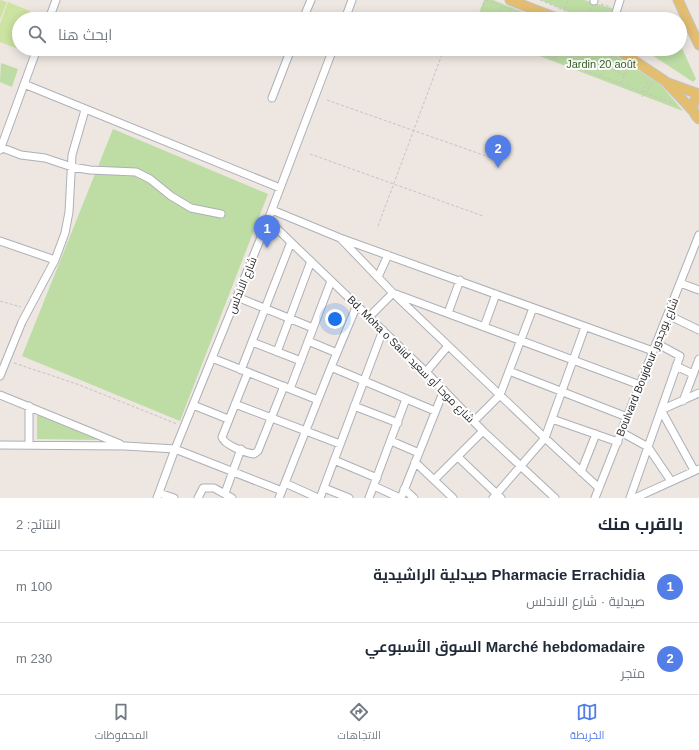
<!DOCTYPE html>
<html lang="ar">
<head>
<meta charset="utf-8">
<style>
  body { margin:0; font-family:Helvetica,Cairo,sans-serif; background:#f2f2f3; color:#1f2937; direction:rtl }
  .you { position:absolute; left:335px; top:319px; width:14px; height:14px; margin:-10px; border:3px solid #fff; border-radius:50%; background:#1a73e8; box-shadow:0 0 0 6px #1a73e833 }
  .badge { display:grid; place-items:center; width:26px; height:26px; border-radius:50%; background:#537ee8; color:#fff; font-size:13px; font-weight:700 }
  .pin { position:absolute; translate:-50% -33px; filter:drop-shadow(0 1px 2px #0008) }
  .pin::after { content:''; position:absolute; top:21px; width:14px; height:12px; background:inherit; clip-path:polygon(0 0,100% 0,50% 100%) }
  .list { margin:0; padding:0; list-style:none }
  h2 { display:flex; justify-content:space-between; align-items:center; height:52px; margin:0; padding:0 16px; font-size:17px }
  h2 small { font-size:13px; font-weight:400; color:#747a83 }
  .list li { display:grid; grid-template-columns:26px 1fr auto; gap:12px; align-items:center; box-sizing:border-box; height:72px; padding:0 16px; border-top:1px solid #e0e1e3 }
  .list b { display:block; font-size:15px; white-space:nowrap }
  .list p { margin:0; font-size:13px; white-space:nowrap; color:#747a83 }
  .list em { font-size:13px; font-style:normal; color:#747a83 }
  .icon { flex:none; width:22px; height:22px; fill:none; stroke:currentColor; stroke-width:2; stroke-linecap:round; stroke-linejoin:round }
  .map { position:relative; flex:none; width:699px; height:498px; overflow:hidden; direction:ltr }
  .search { position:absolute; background:#fff; box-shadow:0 2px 10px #0003; left:12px; right:12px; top:12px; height:44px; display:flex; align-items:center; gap:10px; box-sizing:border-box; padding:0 14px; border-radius:22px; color:#747a83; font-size:15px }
  .sheet { height:196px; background:#fff }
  nav { display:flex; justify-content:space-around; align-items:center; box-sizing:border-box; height:56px; border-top:1px solid #e0e1e3; background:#fff; font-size:11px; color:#747a83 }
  nav a { display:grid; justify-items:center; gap:2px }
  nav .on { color:#537ee8 }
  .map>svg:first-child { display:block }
  .green { fill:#bddda4 }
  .pitch { fill:#cde3a1 }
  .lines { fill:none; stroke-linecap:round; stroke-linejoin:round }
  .minor-casing { stroke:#adb0b7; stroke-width:9 }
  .major-casing { stroke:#c4c4c4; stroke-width:11 }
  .path { stroke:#c4c4c4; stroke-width:1; stroke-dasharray:3 2; stroke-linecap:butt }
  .minor { stroke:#fff; stroke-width:7 }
  .major { stroke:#e3bd70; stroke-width:9 }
  .labels { text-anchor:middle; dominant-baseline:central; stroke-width:4; stroke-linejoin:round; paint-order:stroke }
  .park-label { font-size:11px; fill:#376423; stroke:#fff }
  .street-label { font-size:11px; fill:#2d2d2d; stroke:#fff }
</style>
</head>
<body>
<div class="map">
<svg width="699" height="498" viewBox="0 0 699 498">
  <rect width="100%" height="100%" fill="#ede6e1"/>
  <!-- green -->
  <path class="green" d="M484,0H493L541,19H477Z
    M541,0H584L614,9L611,19H586Z
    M680,44L696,79L693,82L643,49H680Z
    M521,49H606L661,85L683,111Z
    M1,63L18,69L12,87L0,82Z
    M113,129L268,194L180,421L22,356Z
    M39,414L103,440L37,439V416Z"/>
  <!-- pitch -->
  <path class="pitch" d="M0,0L7,2L0,20Z
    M8,2L30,11L27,19H19V39L16,48L0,42V24Z"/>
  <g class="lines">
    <defs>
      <path id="minor" d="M594,1V0
        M49,19L56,0
        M303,19L311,0
        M345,19L352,0
        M614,19L620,0
        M24,84L280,188
        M272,98L291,49
        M0,147L21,155L45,158L72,167L90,170L136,172L150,179L171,196L191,208L221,214
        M0,150L37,49
        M272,210L340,238L653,351
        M268,220L426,372L483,431L555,498
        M342,240L393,293L545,438L599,488
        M0,241L55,260
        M378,277L388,255
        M680,283L699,290
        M237,297L313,328
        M448,313L460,280
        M668,315L699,330
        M369,317L393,293L640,385
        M484,327L496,294
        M308,341L337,353
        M252,342L301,361
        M277,352L311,261
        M212,358L318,400
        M676,366L693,374
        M331,367L435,411
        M241,370L291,242
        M509,371L627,417
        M248,372L222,437C224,445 246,453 254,454L258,451L284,386
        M426,372L448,346
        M0,376L22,322L55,260L65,233L69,212L72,155L85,110
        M290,389L331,281
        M0,395L120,444
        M683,401L699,359
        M235,404L340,444
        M193,405L228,419
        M29,406V445
        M354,406L398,423
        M552,419L618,442
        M474,421L500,395L533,308
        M621,432L648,447L671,481
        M391,441L419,453
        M0,445L125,446L175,449L282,491
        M458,457L501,498
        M334,460L377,478
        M415,462L453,498
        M694,470L661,410L699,393
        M581,472L596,434
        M434,480L483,431
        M285,483L318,498
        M374,486L400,498
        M324,488L349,498
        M404,489L414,498
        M159,493L174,498
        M225,493L241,449
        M157,498L175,449L268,220L333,49
        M198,498L203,488H214L232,498
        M279,498L331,367L357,305
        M320,498L383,330
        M369,498L406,399
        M401,498L444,390
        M493,498L545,438L585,327
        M595,498L699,235
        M630,498L680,356L656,343
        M635,498L699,469"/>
      <path id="major" d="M510,0L559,19
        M678,0L699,45
        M617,49L665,81L694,112
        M668,83L699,94
        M699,95C691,102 691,112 699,119"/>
    </defs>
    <!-- minor casing -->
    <use href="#minor" class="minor-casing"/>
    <!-- major casing -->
    <use href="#major" class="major-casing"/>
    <!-- path -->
    <path class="path" d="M486,0L536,19
      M540,0L585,19
      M601,4L611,7
      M565,9L568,0
      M479,16L487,19
      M477,19L485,0
      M498,19L502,7
      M517,19L519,13
      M588,19L591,8
      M528,49L677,105
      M556,49L559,50L563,49
      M567,49L625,75
      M601,49L612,55
      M555,59L558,50
      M568,64L573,49
      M587,71L591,49
      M601,76L611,56
      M621,83L629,66
      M643,93V89L649,80
      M642,97L653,82
      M327,100L503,162
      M310,154L483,216
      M378,226L444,49
      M0,301L21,307
      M14,363L77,384L177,424"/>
    <!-- minor -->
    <use href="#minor" class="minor"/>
    <!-- major -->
    <use href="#major" class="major"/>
  </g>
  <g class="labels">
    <!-- park labels -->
    <g class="park-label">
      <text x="601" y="64">Jardin 20 août</text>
    </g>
    <!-- street labels -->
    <g class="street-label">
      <text transform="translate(242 285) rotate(-68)">شارع الاندلس</text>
      <text transform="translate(411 359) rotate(45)">Bd. Moha o Saiid شارع موحا أو سعيد</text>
      <text transform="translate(647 367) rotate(-68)">Boulvard Boujdour شارع بوجدور</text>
    </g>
  </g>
</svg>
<div class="you"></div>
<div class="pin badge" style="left:267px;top:248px">1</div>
<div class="pin badge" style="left:498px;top:168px">2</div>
<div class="search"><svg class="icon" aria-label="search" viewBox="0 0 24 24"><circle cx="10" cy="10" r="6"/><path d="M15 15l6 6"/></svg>ابحث هنا</div>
</div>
<section class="sheet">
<h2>بالقرب منك<small>النتائج: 2</small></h2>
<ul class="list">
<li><span class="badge">1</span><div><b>Pharmacie Errachidia صيدلية الراشيدية</b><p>صيدلية · شارع الاندلس</p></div><em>100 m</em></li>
<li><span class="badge">2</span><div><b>Marché hebdomadaire السوق الأسبوعي</b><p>متجر</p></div><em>230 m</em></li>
</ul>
</section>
<nav>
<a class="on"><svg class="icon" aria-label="map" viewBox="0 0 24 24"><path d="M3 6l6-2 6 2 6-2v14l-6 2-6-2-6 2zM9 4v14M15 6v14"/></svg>الخريطة</a>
<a><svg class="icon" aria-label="directions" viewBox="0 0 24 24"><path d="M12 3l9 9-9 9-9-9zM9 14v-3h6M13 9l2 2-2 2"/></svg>الاتجاهات</a>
<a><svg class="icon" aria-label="saved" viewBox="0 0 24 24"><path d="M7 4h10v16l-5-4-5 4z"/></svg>المحفوظات</a>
</nav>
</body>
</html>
